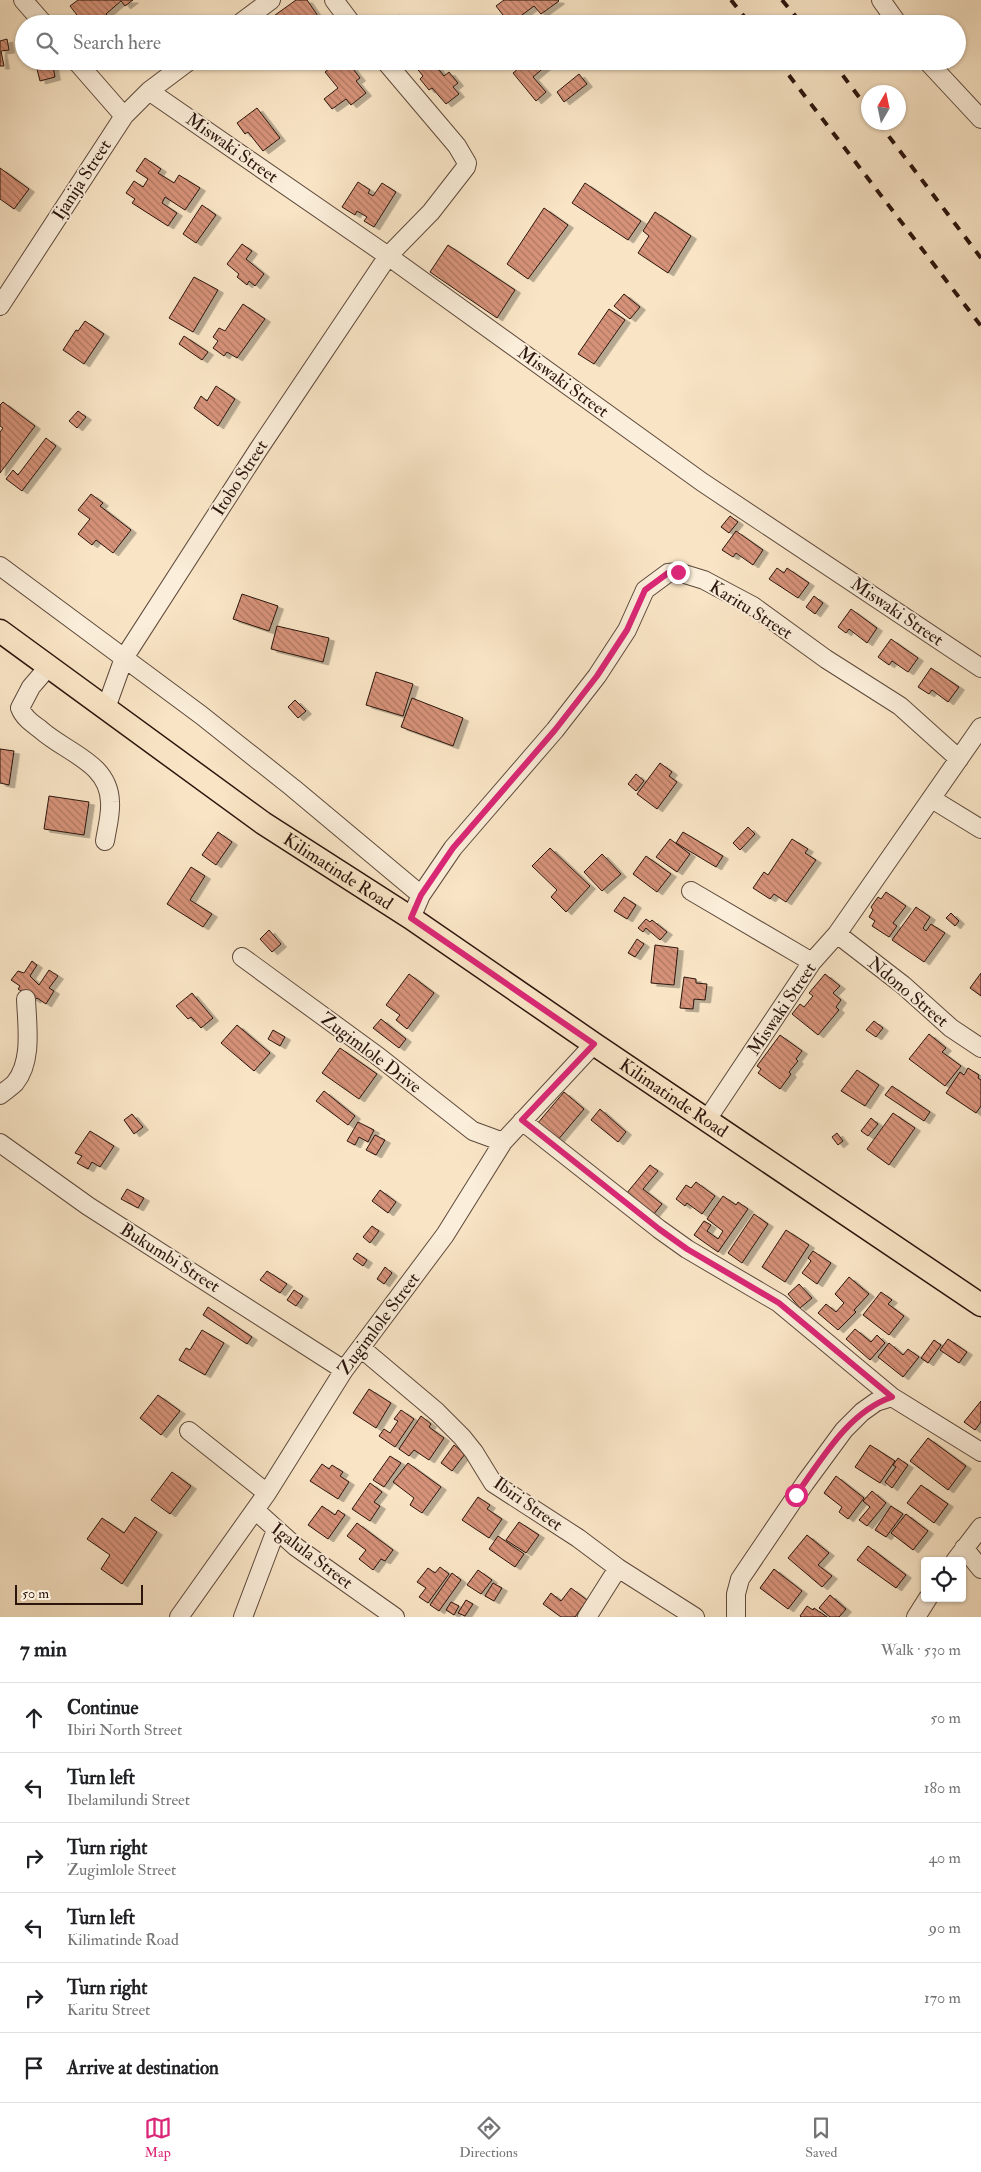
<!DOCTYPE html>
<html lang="en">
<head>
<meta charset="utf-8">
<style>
  body { margin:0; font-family:"IM FELL Double Pica",serif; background:#f6f6f6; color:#202124 }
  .controls { position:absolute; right:15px; bottom:15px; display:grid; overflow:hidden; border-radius:5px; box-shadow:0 1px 4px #0004 }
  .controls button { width:45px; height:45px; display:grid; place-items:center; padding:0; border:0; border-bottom:1px solid #e0e0e0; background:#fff; color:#202124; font:25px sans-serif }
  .compass { position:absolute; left:861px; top:85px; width:45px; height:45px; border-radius:50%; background:#fff; box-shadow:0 1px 4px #0004; rotate:9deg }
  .scale { position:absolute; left:15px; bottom:12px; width:128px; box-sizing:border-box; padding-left:5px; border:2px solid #2b150d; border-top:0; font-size:14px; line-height:18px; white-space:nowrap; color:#2b150d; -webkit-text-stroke:4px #fbeeda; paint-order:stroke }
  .stop { position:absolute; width:15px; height:15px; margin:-11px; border:4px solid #db2777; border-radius:50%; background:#fff }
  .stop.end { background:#db2777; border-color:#fff; box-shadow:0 1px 5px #0008 }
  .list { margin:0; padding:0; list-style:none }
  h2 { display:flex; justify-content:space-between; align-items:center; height:65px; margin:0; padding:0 20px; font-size:21px }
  h2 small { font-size:16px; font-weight:400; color:#757577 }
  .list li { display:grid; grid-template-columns:32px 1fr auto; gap:15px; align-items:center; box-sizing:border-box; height:70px; padding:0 20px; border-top:1px solid #e0e0e0 }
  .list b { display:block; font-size:19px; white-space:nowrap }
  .list p { margin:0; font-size:16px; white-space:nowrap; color:#757577 }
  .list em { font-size:16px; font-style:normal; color:#757577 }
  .icon { flex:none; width:28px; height:28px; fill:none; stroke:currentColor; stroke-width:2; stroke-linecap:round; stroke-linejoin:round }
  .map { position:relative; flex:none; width:981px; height:1617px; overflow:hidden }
  .search { position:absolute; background:#fff; box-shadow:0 1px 4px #0004; left:15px; right:15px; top:15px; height:55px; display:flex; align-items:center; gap:12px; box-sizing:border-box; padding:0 18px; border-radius:28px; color:#757577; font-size:19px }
  .sheet { height:485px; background:#fff }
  nav { display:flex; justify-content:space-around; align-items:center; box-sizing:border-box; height:70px; border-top:1px solid #e0e0e0; background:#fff; font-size:14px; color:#757577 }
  nav a { display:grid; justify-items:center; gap:2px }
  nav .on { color:#db2777 }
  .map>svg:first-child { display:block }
  .building { fill:url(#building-back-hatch); stroke:#2b150d; filter:url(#shadow) }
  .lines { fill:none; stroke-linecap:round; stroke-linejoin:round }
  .minor-casing { stroke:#5e493b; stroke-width:20 }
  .major-casing { stroke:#2b150d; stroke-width:25 }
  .minor { stroke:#fbeeda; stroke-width:18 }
  .major { stroke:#f9e5c6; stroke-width:22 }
  .rail { stroke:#2b150d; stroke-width:4; stroke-dasharray:9 9; stroke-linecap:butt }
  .route { stroke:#db2777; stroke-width:6 }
  .labels { text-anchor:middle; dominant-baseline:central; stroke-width:4; stroke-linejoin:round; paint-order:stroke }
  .street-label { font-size:18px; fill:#2b150d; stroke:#fbeeda }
</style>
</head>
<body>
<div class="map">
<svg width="981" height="1617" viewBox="0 0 981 1617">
  <defs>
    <pattern id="building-back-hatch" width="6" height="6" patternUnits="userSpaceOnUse" patternTransform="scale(1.25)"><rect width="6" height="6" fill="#d7937a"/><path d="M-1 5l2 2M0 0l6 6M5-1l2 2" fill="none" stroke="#af7762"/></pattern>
    <filter id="shadow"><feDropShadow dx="5.5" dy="3" stdDeviation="0" flood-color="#0004"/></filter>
  </defs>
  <rect width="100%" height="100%" fill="#f9e5c6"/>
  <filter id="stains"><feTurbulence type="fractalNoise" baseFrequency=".004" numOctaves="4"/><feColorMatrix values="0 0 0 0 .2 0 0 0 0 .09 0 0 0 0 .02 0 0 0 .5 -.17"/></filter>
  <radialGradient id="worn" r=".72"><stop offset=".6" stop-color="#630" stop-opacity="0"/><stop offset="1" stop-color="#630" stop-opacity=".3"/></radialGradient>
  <!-- building -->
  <path class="building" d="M78,0H133L125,6L121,1L106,14L110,19L104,24H89L83,17L80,19L70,6Z
    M296,0H307L318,16L307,24H275L271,18Z
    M504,0H558L559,1L541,14L534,6L510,24L496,6Z
    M400,15L407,24H389Z
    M7,39L9,50L1,51L4,66H0V41Z
    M35,61H52L55,77L40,81Z
    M339,61H347L360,78L356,81L366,93L351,105L346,99L332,109L324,99L338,88L325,72Z
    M421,61H432L444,76L449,72L458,83L453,87L459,94L446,104L432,88L429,90L420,79L423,76L415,66Z
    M528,61H544L547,65L533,77L546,92L536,101L513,73Z
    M579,74L587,84L564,102L557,92Z
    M257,108L280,138L263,151L248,132L245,134L237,123Z
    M145,158L161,169L158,173L174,183L179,175L200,188L185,210L165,197L162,203L177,213L168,226L132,203L135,199L126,193L134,181L143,187L148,179L136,171Z
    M0,168L29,189L14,209L0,199Z
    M358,182L370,190L368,193L373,196L382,183L396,192L374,227L364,221L367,217L357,211L355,215L342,207Z
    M585,183L641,221L628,240L572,203Z
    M202,205L216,215L196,243L183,234Z
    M544,208L568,225L528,279L507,264Z
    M655,212L691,236L668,273L638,253L649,236L643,231Z
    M242,244L252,251L246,259L264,274L255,286L249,281L247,285L237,277L239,274L227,264Z
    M448,245L515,290L497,318L430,272Z
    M194,277L218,290L193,332L169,318Z
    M624,294L640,307L630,319L614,306Z
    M243,304L265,319L237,358L227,352L224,356L213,348L218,341L213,337L219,328L225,331Z
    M609,309L625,320L594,364L578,354Z
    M85,321L104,334L84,364L63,350L76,330L78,331Z
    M184,336L208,352L202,360L179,344Z
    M216,386L235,399L218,426L194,408L201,396L207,401Z
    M3,402L35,426L0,473V432L3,428L0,426V405Z
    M78,411L86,417L77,428L69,421Z
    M46,438L56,446L22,491L6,479L13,470L18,475Z
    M91,494L103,503L100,506L131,530L113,553L96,540L92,545L78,534L90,519L78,510Z
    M730,516L738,522L729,533L721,527Z
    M736,531L763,550L753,565L736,553L733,557L722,550Z
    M777,568L784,573L787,568L809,583L798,598L769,579Z
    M242,594L278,606L269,631L233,619Z
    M814,596L823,603L815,614L806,607Z
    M851,609L877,628L867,643L849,629L846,633L838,627Z
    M277,626L329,638L323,662L271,649Z
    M891,639L918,658L908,672L892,661L889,665L878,657Z
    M931,668L959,687L948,702L932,690L929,694L918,687Z
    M376,672L413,684L403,716L366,705Z
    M412,698L463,718L453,746L401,727Z
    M295,700L306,711L298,718L288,707Z
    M0,749L14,751L9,785L0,783Z
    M660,763L672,772L669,776L677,782L657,809L637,794Z
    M636,774L644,781L636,791L628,784Z
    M49,796L89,802L84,835L44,829Z
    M748,827L755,834L740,850L733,843Z
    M218,832L232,842L216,865L202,855Z
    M683,832L723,856L716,867L676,843Z
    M670,839L690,854L677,872L656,857Z
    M792,839L808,849L805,853L816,860L786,902L774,894L770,899L753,888L764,872L768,875Z
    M550,848L590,886L566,912L551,897L557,890L532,866Z
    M602,854L621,874L602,891L584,872Z
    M646,856L671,874L657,892L633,874Z
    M191,867L205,876L190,900L212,914L203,927L167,904Z
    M886,892L906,906L893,923L897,926L889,937L872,926L875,921L869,917L873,910L871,907L878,897L881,899Z
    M624,897L636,905L627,919L614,911Z
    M916,907L930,917L923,928L926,931L931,924L945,933L924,962L892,940Z
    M951,913L959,921L955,926L946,918Z
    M646,919L650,922L652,920L667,932L660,940L646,928L643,932L638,928Z
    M269,930L281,944L272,952L260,939Z
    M637,939L644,944L635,957L628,953Z
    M655,945L678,948L674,985L651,983Z
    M32,961L37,965L30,976L39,985L49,970L58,976L49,988L54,991L46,1004L37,998L35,1000L18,989L20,986L11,980L18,971L24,973Z
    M981,973V996L970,988Z
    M409,974L434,993L407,1029L396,1020L400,1015L386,1005Z
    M825,974L840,986L833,993L841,1000L836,1007L839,1010L818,1035L792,1014L800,1004L804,1007L813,996L809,993Z
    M684,977L696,979V983L707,984L705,1000L694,999L693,1009L680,1008Z
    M192,993L213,1018L201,1028L191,1017L188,1019L176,1006Z
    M381,1019L406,1039L399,1048L373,1028Z
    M874,1021L883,1028L876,1037L866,1030Z
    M237,1025L270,1053L254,1071L221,1043Z
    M273,1030L285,1037L280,1046L268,1039Z
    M929,1034L946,1048L942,1052L961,1066L945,1086L909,1059Z
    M780,1035L802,1051L796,1059L798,1061L789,1072L791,1074L780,1089L758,1073L761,1069L757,1066Z
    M340,1048L377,1074L359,1099L322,1073Z
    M968,1068L979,1075L978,1078L981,1080V1106L976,1113L946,1093L960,1072L964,1075Z
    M857,1070L879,1085L865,1106L841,1091Z
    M892,1086L930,1112L924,1121L885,1095Z
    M324,1091L355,1116L348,1125L316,1101Z
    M564,1092L584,1109L557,1141L537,1124Z
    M600,1109L626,1132L618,1142L591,1120Z
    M893,1113L915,1128L889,1165L867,1149Z
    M132,1114L143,1127L134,1134L124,1120Z
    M871,1118L878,1124L868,1136L861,1131Z
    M358,1122L374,1130L368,1142L359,1137L355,1145L347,1141Z
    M90,1131L114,1146L100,1167L92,1162L88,1169L77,1163L82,1156L75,1153Z
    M837,1133L843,1141L838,1145L832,1137Z
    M375,1135L385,1140L376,1155L366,1150Z
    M650,1165L658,1171L643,1189L662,1204L653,1215L626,1194Z
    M696,1182L715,1196L702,1214L687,1203L685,1206L676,1199L686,1185L691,1188Z
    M127,1189L144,1198L138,1208L121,1199Z
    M380,1190L396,1202L388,1213L372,1201Z
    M723,1196L736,1205L738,1202L748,1209L718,1252L694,1235L704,1221L711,1225L707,1231L718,1239L723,1231L707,1219Z
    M754,1214L768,1224L742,1263L728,1253Z
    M372,1226L379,1231L370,1243L363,1237Z
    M786,1230L809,1245L785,1282L762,1267Z
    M813,1251L831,1263L817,1284L802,1273L811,1261L808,1258Z
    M357,1253L367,1260L363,1266L353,1259Z
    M385,1267L392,1273L384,1284L377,1279Z
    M267,1271L287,1284L280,1293L260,1280Z
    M849,1277L869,1294L854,1310L856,1312L838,1330L818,1313L826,1304L836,1312L844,1303L835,1294Z
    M799,1284L812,1298L800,1308L788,1294Z
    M294,1290L303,1296L296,1306L287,1300Z
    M881,1292L892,1300L888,1304L904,1316L889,1335L863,1315Z
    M208,1307L252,1337L247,1344L203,1315Z
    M855,1329L871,1342L877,1335L885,1343L870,1360L846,1339Z
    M202,1330L224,1343L205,1375L179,1360L186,1348L190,1350Z
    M948,1339L967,1352L959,1363L940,1350Z
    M934,1340L941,1345L928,1363L921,1358Z
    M889,1343L903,1355L908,1349L919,1357L903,1377L878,1357Z
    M369,1389L391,1403L376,1428L353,1413Z
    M158,1395L180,1411L161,1435L140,1418Z
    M981,1401V1422L975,1430L964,1422Z
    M401,1410L414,1419L395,1447L379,1436L384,1429L390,1433L398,1421L394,1419Z
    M421,1416L431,1424L429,1427L444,1438L429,1460L414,1450L409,1456L399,1449Z
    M928,1438L966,1466L948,1490L910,1461Z
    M454,1445L465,1454L452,1471L441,1463Z
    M870,1445L895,1461L880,1483L855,1467Z
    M390,1456L401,1463L384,1487L373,1480Z
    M898,1458L908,1465L892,1488L885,1482L896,1467L893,1465Z
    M408,1463L441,1487L422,1513L410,1505L414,1498L393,1482Z
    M322,1464L329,1469L332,1465L343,1472L340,1476L349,1482L338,1499L310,1481Z
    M172,1472L191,1486L170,1514L151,1500Z
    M836,1476L864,1498L848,1519L839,1512L842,1507L824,1493Z
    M370,1483L382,1492L374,1502L380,1506L370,1521L352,1509Z
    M921,1485L948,1504L934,1523L907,1503Z
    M872,1491L886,1503L867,1526L859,1520L870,1507L863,1501Z
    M478,1497L490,1505L487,1509L502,1519L489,1538L462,1520Z
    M322,1506L335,1515L338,1510L345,1515L328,1539L308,1525Z
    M891,1506L903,1514L886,1537L875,1530Z
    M906,1514L928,1531L913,1550L891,1533Z
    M135,1517L157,1532L122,1584L101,1569L110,1555L87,1539L102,1518L124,1533Z
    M519,1522L539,1535L526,1553L506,1540Z
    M357,1523L393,1550L385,1561L381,1559L373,1570L359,1559L366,1550L347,1536Z
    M807,1535L829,1553L818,1565L832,1576L822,1587L788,1558Z
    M498,1536L524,1554L515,1567L489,1549Z
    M868,1546L906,1575L896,1588L857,1560Z
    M440,1567L449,1574L428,1603L419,1597L426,1588L417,1582L428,1568L435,1573Z
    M774,1569L802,1591L788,1609L760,1588Z
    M478,1570L492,1580L481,1594L467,1585Z
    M452,1573L461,1580L439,1611L430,1605Z
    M493,1583L502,1588L494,1601L485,1596Z
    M571,1588L587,1600L575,1617H561L543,1604L551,1593L561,1601Z
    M830,1595L846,1609L839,1617H830L819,1608Z
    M466,1600L473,1604L465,1616L458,1613Z
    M451,1602L459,1606L454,1615L446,1610Z
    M807,1606L813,1610L814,1608L827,1617H801L800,1616Z"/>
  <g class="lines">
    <defs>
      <path id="minor" d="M23,0L44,24
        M334,0L352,24
        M881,0L898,24
        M239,24L271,0
        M76,61L124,116
        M927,61L981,119
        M149,91L388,256L702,482L981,668
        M0,306L124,116L149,91L189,61
        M0,566L201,715L293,788L421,895
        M49,666L31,687L20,708C24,718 32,723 41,730C67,753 109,763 110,802C111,814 107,828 105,841
        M106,708L124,658L258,450L388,256L431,212L466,167L467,163L457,146L385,61
        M932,799L981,829
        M691,891L812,962
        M411,918L421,895L453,848L555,730L597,676L627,630L645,590L668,573L678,572L704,580L753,606L826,659L900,706L959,759
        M837,934L903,985L951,1028L981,1048
        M242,957L379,1057L473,1131L503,1142
        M0,1095C5,1091 11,1087 15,1083C33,1061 27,1025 26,999
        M522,1121L659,1229L687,1249L779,1303L892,1397L981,1452
        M706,1121L812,962L837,934L981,727
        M0,1143L88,1206L344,1370
        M361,1348L437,1412L462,1437L474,1452L493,1483L578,1538L618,1568L695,1617
        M189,1431L267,1493
        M255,1510L296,1547L395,1617
        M964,1548L981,1569
        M955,1561L981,1527
        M179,1617L267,1493L344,1370L445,1235L503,1142L594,1044
        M243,1617L276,1530
        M587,1617L618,1568
        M736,1617V1594L740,1579L805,1483L844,1430L862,1412L876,1402L892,1397
        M916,1617L928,1598"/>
      <g id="major">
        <path id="s1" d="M0,631L263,823L411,918L594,1044L981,1305"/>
      </g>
    </defs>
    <!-- minor casing -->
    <use href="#minor" class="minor-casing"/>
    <!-- major casing -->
    <use href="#major" class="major-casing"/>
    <!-- minor -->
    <use href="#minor" class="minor"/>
    <!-- major -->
    <use href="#major" class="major"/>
    <!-- rail -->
    <path class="rail" d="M731,0L750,24
      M782,0L802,24
      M778,61L981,326
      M832,61L868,109
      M878,122L981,258"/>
  </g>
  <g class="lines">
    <!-- route -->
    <path class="route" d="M678,572L668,573L645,590L627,630L597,676L555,730L453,848L421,895L411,918L594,1044L522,1120L659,1229L687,1249L779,1303L892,1397C848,1412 822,1459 796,1495"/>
  </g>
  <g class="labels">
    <!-- street labels -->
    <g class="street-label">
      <text transform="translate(232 148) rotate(35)">Miswaki Street</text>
      <text transform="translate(82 180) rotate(-57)">Ijanija Street</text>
      <text transform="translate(563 382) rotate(36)">Miswaki Street</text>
      <text transform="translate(240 478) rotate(-57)">Itobo Street</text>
      <text transform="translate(751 610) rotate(32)">Karitu Street</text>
      <text transform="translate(897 612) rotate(34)">Miswaki Street</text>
      <text stroke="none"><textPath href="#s1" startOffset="415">Kilimatinde Road</textPath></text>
      <text transform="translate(908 992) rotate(40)">Ndono Street</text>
      <text transform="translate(782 1009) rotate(-56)">Miswaki Street</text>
      <text transform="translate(371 1053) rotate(37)">Zugimlole Drive</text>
      <text stroke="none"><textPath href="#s1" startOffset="820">Kilimatinde Road</textPath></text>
      <text transform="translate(170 1258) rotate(32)">Bukumbi Street</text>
      <text transform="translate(379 1324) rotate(-53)">Zugimlole Street</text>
      <text transform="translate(528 1504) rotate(35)">Ibiri Street</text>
      <text transform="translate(312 1556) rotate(37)">Igalula Street</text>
    </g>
  </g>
  <rect width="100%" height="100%" filter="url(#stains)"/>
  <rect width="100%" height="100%" fill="url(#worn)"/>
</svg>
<div class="controls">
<button><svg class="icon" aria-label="locate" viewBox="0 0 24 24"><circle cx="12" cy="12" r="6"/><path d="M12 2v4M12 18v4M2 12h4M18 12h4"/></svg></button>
</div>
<svg class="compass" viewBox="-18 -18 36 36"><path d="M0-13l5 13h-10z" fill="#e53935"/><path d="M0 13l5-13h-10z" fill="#757577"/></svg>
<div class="scale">50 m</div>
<div class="stop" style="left:796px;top:1495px"></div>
<div class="stop end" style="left:678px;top:572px"></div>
<div class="search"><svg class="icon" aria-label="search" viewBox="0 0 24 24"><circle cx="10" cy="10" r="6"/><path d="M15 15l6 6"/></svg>Search here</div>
</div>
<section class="sheet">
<h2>7 min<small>Walk · 530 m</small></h2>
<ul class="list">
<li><svg class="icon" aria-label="ahead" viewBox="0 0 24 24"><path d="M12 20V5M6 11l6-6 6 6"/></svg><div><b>Continue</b><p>Ibiri North Street</p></div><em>50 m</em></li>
<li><svg class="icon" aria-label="left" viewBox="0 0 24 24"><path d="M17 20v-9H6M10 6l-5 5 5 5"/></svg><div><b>Turn left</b><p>Ibelamilundi Street</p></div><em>180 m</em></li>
<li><svg class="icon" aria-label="right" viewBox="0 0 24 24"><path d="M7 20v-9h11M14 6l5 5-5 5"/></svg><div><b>Turn right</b><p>Zugimlole Street</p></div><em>40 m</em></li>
<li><svg class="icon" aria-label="left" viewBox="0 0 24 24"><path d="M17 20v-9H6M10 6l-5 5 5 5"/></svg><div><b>Turn left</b><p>Kilimatinde Road</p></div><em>90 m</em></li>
<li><svg class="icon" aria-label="right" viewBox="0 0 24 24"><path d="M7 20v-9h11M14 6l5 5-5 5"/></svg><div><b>Turn right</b><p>Karitu Street</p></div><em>170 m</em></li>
<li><svg class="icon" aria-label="arrive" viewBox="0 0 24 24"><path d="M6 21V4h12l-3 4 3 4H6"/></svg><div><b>Arrive at destination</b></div></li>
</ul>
</section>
<nav>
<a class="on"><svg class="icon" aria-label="map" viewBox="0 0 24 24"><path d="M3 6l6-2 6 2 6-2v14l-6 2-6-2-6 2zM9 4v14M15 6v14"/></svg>Map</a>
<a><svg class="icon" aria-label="directions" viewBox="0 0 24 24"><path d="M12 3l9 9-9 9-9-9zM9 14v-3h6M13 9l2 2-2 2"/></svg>Directions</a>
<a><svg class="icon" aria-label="saved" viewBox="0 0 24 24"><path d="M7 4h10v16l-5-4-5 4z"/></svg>Saved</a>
</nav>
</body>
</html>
